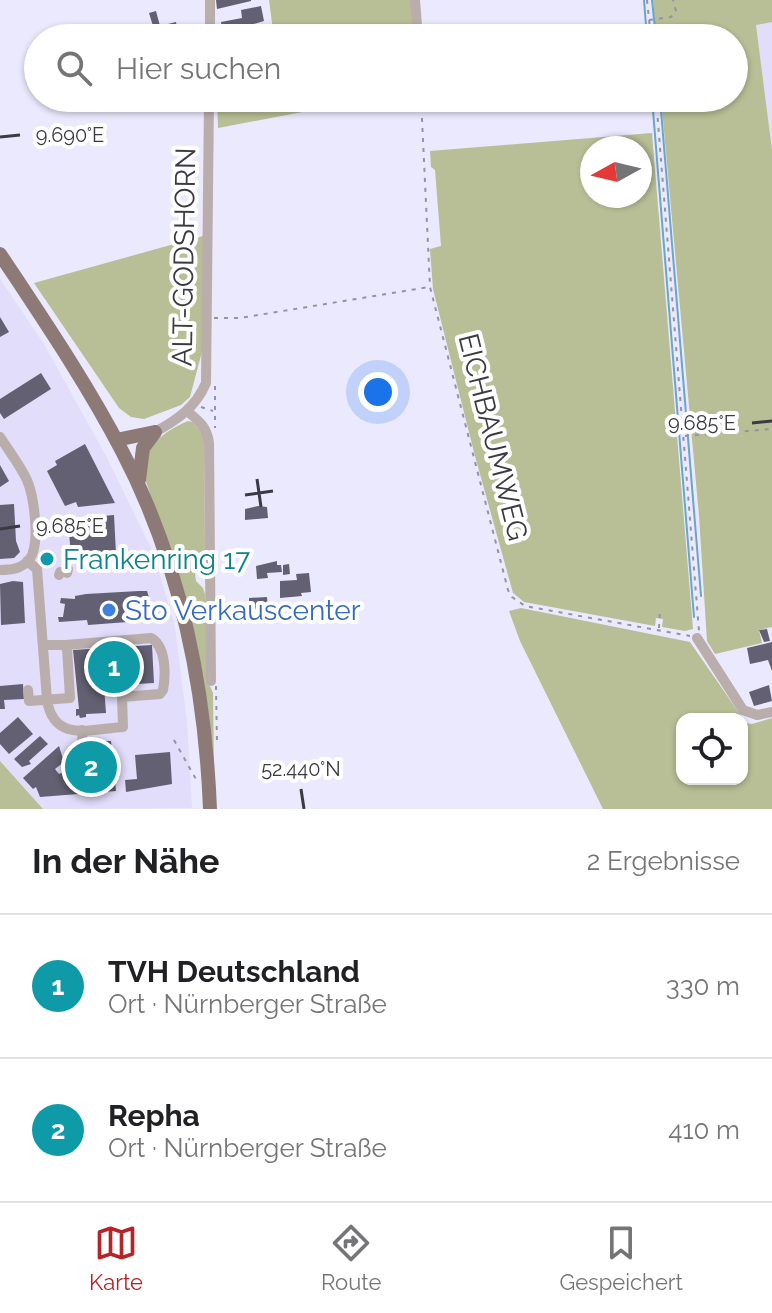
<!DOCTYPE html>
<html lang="de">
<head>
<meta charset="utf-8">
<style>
  body { margin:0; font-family:Raleway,sans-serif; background:#f2f2f2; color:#202124 }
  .controls { position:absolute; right:24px; bottom:24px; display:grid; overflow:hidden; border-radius:16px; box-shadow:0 2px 6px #0004 }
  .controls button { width:72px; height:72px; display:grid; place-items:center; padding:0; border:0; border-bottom:2px solid #e0e0e0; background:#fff; color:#202124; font:40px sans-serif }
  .compass { position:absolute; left:580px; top:136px; width:72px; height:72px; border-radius:50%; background:#fff; box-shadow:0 2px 6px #0004; rotate:262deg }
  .you { position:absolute; left:378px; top:392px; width:28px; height:28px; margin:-20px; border:6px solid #fff; border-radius:50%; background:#1a73e8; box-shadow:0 0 0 12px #1a73e833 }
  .badge { display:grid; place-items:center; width:52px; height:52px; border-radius:50%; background:#b52527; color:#fff; font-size:26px; font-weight:700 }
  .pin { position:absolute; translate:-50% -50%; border:4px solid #fff; box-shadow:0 2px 8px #0006 }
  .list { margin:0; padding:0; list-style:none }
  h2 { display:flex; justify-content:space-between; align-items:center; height:104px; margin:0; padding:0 32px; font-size:34px }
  h2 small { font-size:26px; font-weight:400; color:#757577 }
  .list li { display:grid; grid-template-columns:52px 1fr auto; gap:24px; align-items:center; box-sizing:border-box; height:144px; padding:0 32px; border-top:2px solid #e0e0e0 }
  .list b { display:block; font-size:30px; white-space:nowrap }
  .list p { margin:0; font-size:26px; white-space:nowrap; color:#757577 }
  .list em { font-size:26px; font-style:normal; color:#757577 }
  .icon { flex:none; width:44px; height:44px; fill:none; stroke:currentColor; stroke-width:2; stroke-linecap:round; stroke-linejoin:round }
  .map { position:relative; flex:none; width:772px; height:809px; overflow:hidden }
  .search { position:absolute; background:#fff; box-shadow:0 2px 6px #0004; left:24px; right:24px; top:24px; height:88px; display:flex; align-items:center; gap:20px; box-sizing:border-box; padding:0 28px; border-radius:44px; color:#757577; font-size:30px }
  .sheet { height:392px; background:#fff }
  nav { display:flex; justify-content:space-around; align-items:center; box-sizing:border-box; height:112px; border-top:2px solid #e0e0e0; background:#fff; font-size:22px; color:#757577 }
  nav a { display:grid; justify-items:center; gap:4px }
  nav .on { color:#b52527 }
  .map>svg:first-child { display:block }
  .built { fill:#e1ddfa }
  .green { fill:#b8be95; fill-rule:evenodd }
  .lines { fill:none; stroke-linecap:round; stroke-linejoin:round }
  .stream { stroke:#69a6ce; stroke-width:2 }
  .building { fill:#626072 }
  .path { stroke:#9493a1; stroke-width:2; stroke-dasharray:4 6; stroke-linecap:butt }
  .minor { stroke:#b9aeac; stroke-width:10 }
  .major { stroke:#8d7a76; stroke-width:14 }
  .ticks { fill:none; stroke:#3b3a42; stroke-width:3 }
  .culture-dot { fill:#0f9aa8; stroke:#fff; stroke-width:3 }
  .shop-dot { fill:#3f7fe0; stroke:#fff; stroke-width:3 }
  .labels { text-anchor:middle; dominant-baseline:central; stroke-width:8; stroke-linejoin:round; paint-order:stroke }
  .street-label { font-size:28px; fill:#3b3a42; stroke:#fff }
  .culture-label { font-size:28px; fill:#0d838f; stroke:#fff; text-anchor:start }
  .shop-label { font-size:28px; fill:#366cbe; stroke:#fff; text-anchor:start }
  .ticks-label { font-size:20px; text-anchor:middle; fill:#3b3a42; stroke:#fff; stroke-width:8; stroke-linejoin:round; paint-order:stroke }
</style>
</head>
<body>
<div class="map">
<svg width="772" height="809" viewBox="0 0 772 809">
  <rect width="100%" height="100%" fill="#ebe9fe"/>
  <!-- built -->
  <path class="built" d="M772,22V150L756,24Z
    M0,279L44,344L106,456L154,554L175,628L187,722L192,808L43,809L0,761Z"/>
  <!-- green -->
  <path class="green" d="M269,0H412L415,38H274Z
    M653,0H772V22L756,25L772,150V627L759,630L762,643L715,654L707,641L699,516L661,98H734V38H656Z
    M217,98H376L218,128Z
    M652,133L693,629L685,631L662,627L663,619L656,618L655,626L524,602L513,593L475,456L433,289L430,249L441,246L435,170L431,167L430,151ZM592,148H640V196H592Z
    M203,236L204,344L190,397L181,405L144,419L131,417L119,408L34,283Z
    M188,421L193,422L204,435L205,551L195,574L196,581L203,588L205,594L209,684L213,693L214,767L184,593L143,473C145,445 163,432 188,421Z
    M521,608L690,642L746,723L752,724L772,718V809H603L520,641L509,611ZM682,719H742V779H682Z
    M0,761L43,809H0Z"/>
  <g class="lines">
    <!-- stream -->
    <path class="stream" d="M644,0L647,38
      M652,0L656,38
      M652,98L694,617
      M660,98L701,596"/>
  </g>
  <!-- building -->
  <path class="building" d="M216,0H251V1L217,9Z
    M261,6L264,21L230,31L229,28L222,29L221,22L242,18L241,10Z
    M156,11L160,26L176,22L178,33L168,36L166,31L156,34L157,38H148L145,28L153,26L149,13Z
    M260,26L261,33L250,35L249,29Z
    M0,317L9,332L0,337Z
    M41,373L51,389L4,419L0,413V399Z
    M85,444L115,503L78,507L76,502L65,506L47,471L57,465L55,461Z
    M0,465L9,481L0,487Z
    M14,504L16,541L20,552L14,558L0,559V505Z
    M258,506L267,507L268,518L245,520V509Z
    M114,515L116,554L71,557L68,519Z
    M277,561V565H281L282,572L267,573L268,578L257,579L256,566Z
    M289,564L290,574L283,575V565Z
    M309,573L311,592L301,593L302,596L280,598V581L297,580L296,574Z
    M13,581L23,582L25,623L1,625L0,584Z
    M139,591H147L155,617L141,618V621L88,625L87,620L59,622L58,617H63L65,604L60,603L61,598L75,599V596L86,594Z
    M267,597L268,608L249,609V598Z
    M767,629L770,641L764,642L759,630Z
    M772,642V671L768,660L750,664L747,648Z
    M152,645L154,683L104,686L106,713L86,714V717L80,718L79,715L76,716V709H79L73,650Z
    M23,684L24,699L4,700L5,709H0V686Z
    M769,685L772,701L754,706L749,692Z
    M18,717L33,734L9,754L0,744V733Z
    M40,736L48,744L29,761L31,764L22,767L14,759Z
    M88,741H111L116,791L40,797L36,787L33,789L23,778L59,746L64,762L55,769L59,774L69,769V765L90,763Z
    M170,752L172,784L126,792L125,780L137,779L135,755Z"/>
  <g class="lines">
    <!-- path -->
    <path class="path" d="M647,0L651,38
      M649,20L671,17L676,11L673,0
      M421,98L430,287L508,590L512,597L525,606L690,636
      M656,98L699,631
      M214,318H240L429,287
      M215,386V428
      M201,407L213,411
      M685,436L772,429
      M659,628L660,609
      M216,686L217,744
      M174,740L197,781"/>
    <!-- minor -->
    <path class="minor" d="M415,0L418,38
      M210,38V0
      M187,411C199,421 207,427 209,443L211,681
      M155,432C177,420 196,407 206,383L209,98
      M0,437C9,451 20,465 27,480C34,497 41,545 29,560C21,569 11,570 0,570
      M27,561L37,569L47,700C54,743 90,729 123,727L122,697L160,694L163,690C166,674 166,646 151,638L66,645
      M67,573L68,569
      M59,575L60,572
      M697,638L743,710L757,715L772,712
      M28,690L29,701L70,698L67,648L63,645H43
      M74,754H83L82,730"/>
    <!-- major -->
    <path class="major" d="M0,254C43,319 86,382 122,451C180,562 205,685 210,809
      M116,440L155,432
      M139,480L143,448L155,432"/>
  </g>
  <!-- ticks -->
  <path class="ticks" d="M0,137L20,135M752,423L772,421M257,479L261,507M245,495L273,491M0,529L20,526M301,789L304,809"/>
  <!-- markers -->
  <circle class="culture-dot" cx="47" cy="559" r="8"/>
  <circle class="shop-dot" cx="109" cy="610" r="8"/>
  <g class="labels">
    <!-- street labels -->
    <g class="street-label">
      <text transform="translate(184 257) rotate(-89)">ALT-GODSHORN</text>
      <text transform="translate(493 437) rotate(76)">EICHBAUMWEG</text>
    </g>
    <!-- culture labels -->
    <g class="culture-label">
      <text x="63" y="559">Frankenring 17</text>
    </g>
    <!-- shop labels -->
    <g class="shop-label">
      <text x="125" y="610">Sto Verkauscenter</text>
    </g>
  </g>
  <g class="ticks-label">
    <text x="70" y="142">9.690°E</text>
    <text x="702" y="430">9.685°E</text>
    <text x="70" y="533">9.685°E</text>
    <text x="301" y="776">52.440°N</text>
  </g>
</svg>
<div class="controls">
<button><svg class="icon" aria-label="locate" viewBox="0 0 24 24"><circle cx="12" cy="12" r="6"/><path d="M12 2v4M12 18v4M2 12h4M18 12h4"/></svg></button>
</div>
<svg class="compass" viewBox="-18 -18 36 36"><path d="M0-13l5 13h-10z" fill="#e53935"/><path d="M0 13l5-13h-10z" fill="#757577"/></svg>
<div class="you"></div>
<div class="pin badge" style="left:114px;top:667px;background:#0f9aa8">1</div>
<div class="pin badge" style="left:91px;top:767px;background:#0f9aa8">2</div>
<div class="search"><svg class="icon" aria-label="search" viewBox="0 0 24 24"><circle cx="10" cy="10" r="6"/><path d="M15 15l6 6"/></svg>Hier suchen</div>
</div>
<section class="sheet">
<h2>In der Nähe<small>2 Ergebnisse</small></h2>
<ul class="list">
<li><span class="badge" style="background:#0f9aa8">1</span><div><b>TVH Deutschland</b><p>Ort · Nürnberger Straße</p></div><em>330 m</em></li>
<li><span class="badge" style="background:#0f9aa8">2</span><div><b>Repha</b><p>Ort · Nürnberger Straße</p></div><em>410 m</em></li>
</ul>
</section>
<nav>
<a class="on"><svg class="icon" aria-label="map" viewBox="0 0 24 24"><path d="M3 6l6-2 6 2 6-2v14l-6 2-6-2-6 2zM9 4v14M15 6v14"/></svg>Karte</a>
<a><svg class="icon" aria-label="directions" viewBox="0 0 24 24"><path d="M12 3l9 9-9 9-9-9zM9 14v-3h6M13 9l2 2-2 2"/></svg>Route</a>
<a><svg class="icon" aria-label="saved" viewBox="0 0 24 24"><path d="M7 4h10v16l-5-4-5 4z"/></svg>Gespeichert</a>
</nav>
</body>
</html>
